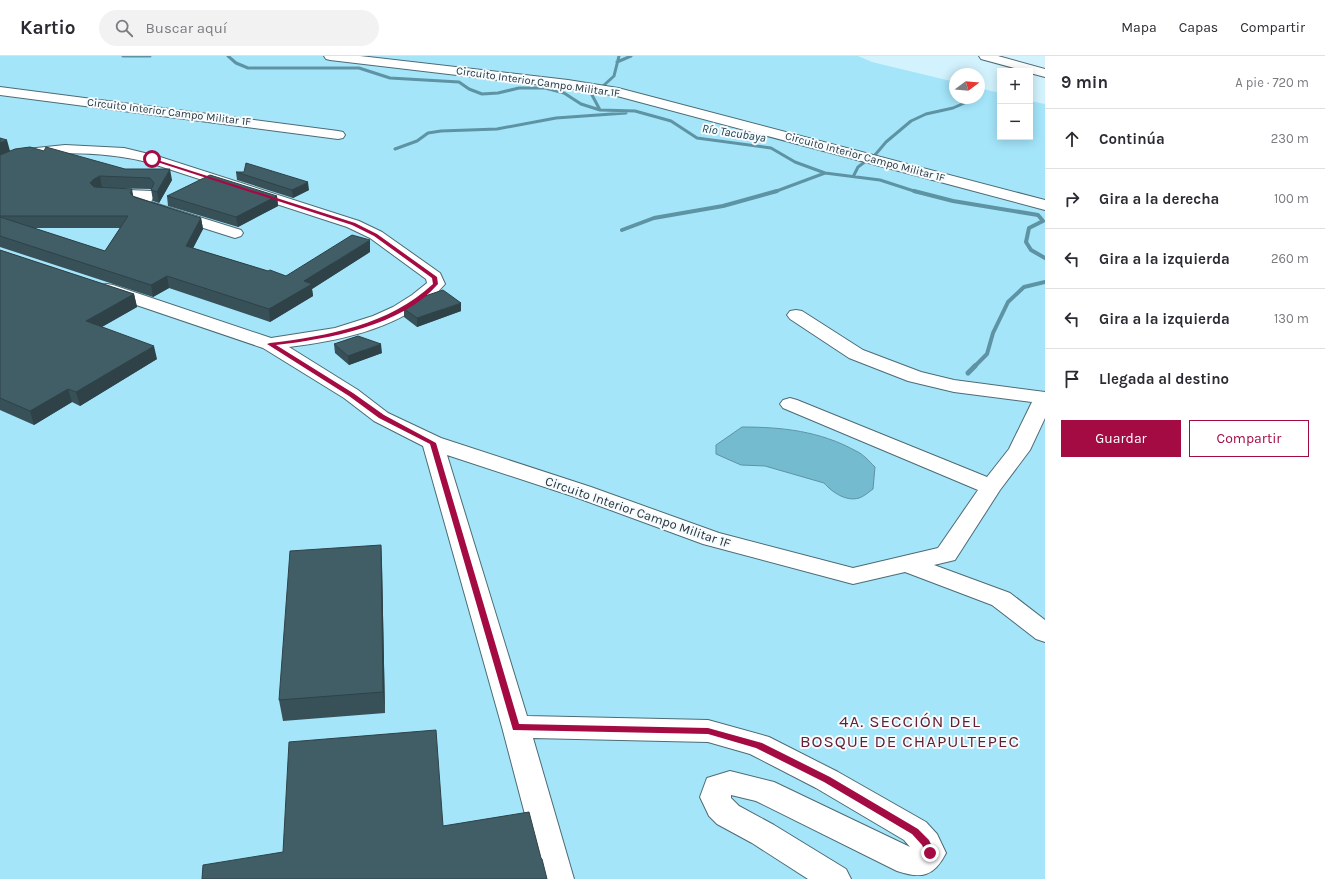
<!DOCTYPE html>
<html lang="es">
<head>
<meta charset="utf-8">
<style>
  body { margin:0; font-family:Karla,sans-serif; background:#f2f2f3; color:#2b2b33 }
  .controls { position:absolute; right:12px; top:12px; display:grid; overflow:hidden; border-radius:0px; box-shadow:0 2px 10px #0003 }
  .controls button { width:36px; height:36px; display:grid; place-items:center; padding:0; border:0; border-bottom:1px solid #e1e1e2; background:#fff; color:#2b2b33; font:20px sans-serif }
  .compass { position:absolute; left:949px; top:12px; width:36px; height:36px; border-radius:50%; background:#fff; box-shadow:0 2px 10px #0003; rotate:74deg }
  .stop { position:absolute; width:12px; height:12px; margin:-9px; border:3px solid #a40b43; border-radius:50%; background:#fff }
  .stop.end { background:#a40b43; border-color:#fff; box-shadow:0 1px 4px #0008 }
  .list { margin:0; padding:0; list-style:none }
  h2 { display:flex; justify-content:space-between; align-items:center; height:52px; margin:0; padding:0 16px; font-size:17px }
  h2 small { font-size:13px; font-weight:400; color:#7c7c81 }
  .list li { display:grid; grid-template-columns:26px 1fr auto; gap:12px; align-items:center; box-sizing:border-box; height:60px; padding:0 16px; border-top:1px solid #e1e1e2 }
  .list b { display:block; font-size:15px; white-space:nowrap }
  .list em { font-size:13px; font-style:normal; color:#7c7c81 }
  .actions { display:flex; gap:8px; padding:12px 16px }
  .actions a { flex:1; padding:9px 0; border:1px solid #a40b43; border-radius:0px; text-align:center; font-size:14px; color:#a40b43 }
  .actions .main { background:#a40b43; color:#fff }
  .icon { flex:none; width:22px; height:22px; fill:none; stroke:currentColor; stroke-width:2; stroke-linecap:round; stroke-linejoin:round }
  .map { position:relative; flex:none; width:1045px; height:823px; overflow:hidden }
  header { display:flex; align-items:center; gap:24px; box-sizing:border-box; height:56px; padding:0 20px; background:#fff; border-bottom:1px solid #e1e1e2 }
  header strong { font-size:19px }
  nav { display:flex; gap:22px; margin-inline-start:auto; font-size:14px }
  .search { width:280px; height:36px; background:#f2f2f3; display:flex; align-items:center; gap:10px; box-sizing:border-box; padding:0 14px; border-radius:22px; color:#7c7c81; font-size:15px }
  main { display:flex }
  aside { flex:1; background:#fff }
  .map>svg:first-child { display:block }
  .green { fill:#a4e5fa }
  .water { fill:#74bbd0; stroke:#5e93a3 }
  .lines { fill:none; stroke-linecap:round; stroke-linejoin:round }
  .stream-far2 { stroke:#5e93a3; stroke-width:3 }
  .stream-far1 { stroke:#5e93a3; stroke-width:4 }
  .stream { stroke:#5e93a3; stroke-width:5 }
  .minor-casing { stroke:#4d6b74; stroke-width:2 }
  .minor { fill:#fff; fill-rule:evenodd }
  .wall { fill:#385159; fill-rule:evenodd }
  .shaded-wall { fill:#2e4248 }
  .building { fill:#415e67; stroke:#2e4248 }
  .route { fill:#a40b43 }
  .labels { text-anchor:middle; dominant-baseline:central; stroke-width:4; stroke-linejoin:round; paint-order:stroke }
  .far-street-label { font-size:11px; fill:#29353a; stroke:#f5fbfe }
  .far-water-label { font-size:12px; font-style:italic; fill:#163942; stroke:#f5fbfe }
  .street-label { font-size:13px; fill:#29353a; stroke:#f5fbfe }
  .near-neighbourhood-label { font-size:17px; letter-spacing:1px; fill:#652031; stroke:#f5fbfe }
</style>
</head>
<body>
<header>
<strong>Kartio</strong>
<div class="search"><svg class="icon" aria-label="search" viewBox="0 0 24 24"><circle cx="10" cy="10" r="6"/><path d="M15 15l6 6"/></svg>Buscar aquí</div>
<nav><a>Mapa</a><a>Capas</a><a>Compartir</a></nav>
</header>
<main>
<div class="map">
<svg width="1045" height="823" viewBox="0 0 1045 823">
  <rect width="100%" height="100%" fill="#d2f3fe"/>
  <!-- green -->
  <path class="green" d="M0,0H858L872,6L955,26V42H979V32L1000,37V81H1030V45L1045,48V823H0Z"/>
  <!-- water -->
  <path class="water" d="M742,371C782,371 820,375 856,395C863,398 869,405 875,411L873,433C869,436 863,441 859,442C846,446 832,436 824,427L765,410L741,409L716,398V389Z"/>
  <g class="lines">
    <!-- stream-far2 -->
    <path class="stream-far2" d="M123,0H150
      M228,0L236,7L248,12H359L390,22L459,26L469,33L482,38L498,37L519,32H545L564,37L581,48L600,54L635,55L671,65L697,82L771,92L795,106L825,117L880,124L917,136
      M617,6L631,0
      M603,30L614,20L619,0
      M596,36L592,39L600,54
      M395,93L417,85L428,77L441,75L497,73L556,62L626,57
      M875,99L886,86L911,65L926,58L953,52L969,45V42
      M854,119L858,111L866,105
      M774,136L825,117"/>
    <!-- stream-far1 -->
    <path class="stream-far1" d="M914,135L953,145L1038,159L1043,165L1029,172L1026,186L1031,194L1045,202
      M622,174L654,162L723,150L777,135
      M974,311L987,298L993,277L1008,246L1024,231L1045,226"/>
    <!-- stream -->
    <path class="stream" d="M968,317L975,310"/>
    <defs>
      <path id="minor" d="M324,0H360L568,24L618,32L1045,144V154L617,40L568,32L330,4L326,3Z
        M979,0H998L1045,13V21L1030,17V15H1025L981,3Z
        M0,31L338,75L343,76L345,79L343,82L338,83L0,39Z
        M65,89L124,92L157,100L359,165L382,176L440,217L445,228C441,233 436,237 432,241C392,274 338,285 289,291L358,334L388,357L441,382L591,431L719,477L853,512L938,492L978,434L783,352L780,348L783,344L790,342L797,344L987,421L1009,393L1032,346L954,336L908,325L849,302L790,263L787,259L790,255L796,254L802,255L863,294L921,316L954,324L1045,336V362L1030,394L1000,434L955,504L934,509L1010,537L1045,564V586L1036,583L992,549L905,516L853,528L703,488L575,441L447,399L527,660L708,664L769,681L838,716L926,766L937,778L946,797C934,821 921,823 897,815L756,745L731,739V742L739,750L774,769L846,813L851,823H808L752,787L717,768L709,760L700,741L707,722L730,715L774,726L910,791L904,784L816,732L750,698L708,686L533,682L574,823H542L502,671L423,390L374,365L344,342L263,292L101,237L98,233L101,229L107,228L113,229L271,282L335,272L373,260L393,251L412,239L427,227L426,223L370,182L347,171L147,106C110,97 58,94 20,102C13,103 7,108 0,109V100L17,94Z
        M103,133L152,135L155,138L151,146L241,174L243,177L241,180L235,182L137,151L134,148L137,143L98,141L95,138L98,135Z"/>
    </defs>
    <!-- minor casing -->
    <use href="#minor" class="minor-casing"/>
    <!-- minor -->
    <use href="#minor" class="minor"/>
  </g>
  <!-- wall -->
  <path class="wall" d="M0,82L10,95H44L172,124L159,147L153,145L151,133L102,132L134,140L201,162L203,173L193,192L268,215L286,220L370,196L312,233L313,240L270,266L169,232L153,241L0,191ZM34,172H120L105,195Z
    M236,116L309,134L293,142L237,124Z
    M167,140H277L278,150L238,171L168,150Z
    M0,194L134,238L137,251L102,271L157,303L80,350L72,346L34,369L0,354Z
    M404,253L461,255L417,271L404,261Z
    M334,288L382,297L349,309L335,297Z
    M381,489L382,509L385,657L283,665L279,644Z"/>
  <!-- shaded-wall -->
  <path class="shaded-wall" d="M7,84L10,95L0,99V87Z
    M170,113L172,124L159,147L157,136Z
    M100,120L102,132L96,134L90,127L94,123Z
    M308,126L309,134L293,142L292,134Z
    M132,133L134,144L130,137Z
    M277,140L278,150L238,171L236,161Z
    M201,162L203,173L188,202L186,190Z
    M370,184V196L312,233L313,240L270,266L269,253L304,225Z
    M167,220L169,232L153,241L151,229Z
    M134,238L137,251L89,278L86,265Z
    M461,247V255L417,271V262Z
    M381,288L382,297L349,309L348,300Z
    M154,290L157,303L80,350L76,336Z
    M68,333L72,346L34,369L30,355Z
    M381,489L382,509L385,657L383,636Z"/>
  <!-- building -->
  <path class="building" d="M0,82L7,84L0,87Z
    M30,91L44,95L46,91L125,113H170L157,136L151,134L154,127L150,122L100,120L94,123L90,127L94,131L132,133L130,137L134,141L201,162L186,190L268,215L270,214L286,220L352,179L370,184L304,225L312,228L269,253L167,220L151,229L0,180V161L105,195L128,160H0V99L15,93Z
    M246,107L308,126L292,134L236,116H244Z
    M210,119L277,140L236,161L167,140Z
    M0,194L134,238L86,265L154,290L76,336L68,333L30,355L0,342Z
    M443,234L461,247L417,262L404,253L422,241Z
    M358,280L381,288L348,300L334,288Z
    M381,489L383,636L279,644L290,495Z
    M436,674L443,770L529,756L541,802L542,803L547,823H202L203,809L283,796L289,686Z"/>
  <!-- route -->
  <path class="route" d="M151,102L355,167L377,178L437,221L438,228C402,270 328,283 276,289L353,337L384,359L436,387L519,668L708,672L762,687L830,721L918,773L929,784L935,797L933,800H927L922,789L912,778L824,726L756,692L708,678L513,674L430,388L379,362L349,340L267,288L270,287C328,280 389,269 433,228L432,222L374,180L352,169L151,104Z"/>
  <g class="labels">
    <!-- far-street labels -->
    <g class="far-street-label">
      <text transform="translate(538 26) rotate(8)">Circuito Interior Campo Militar 1F</text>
      <text transform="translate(169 56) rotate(7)">Circuito Interior Campo Militar 1F</text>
      <text transform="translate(865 101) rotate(15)">Circuito Interior Campo Militar 1F</text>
    </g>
    <!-- far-water labels -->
    <g class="far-water-label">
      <text transform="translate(734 77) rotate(9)">Río Tacubaya</text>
    </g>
    <!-- street labels -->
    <g class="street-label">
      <text transform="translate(638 456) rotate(19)">Circuito Interior Campo Militar 1F</text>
    </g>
    <!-- near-neighbourhood labels -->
    <g class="near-neighbourhood-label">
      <text x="910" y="665">4A. SECCIÓN DEL<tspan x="910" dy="20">BOSQUE DE CHAPULTEPEC</tspan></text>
    </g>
  </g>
</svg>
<div class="controls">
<button>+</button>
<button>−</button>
</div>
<svg class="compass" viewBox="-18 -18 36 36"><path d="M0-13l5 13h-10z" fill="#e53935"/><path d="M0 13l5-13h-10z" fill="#7c7c81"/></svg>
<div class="stop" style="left:152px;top:103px"></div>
<div class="stop end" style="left:930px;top:797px"></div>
</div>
<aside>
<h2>9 min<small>A pie · 720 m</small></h2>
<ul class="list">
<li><svg class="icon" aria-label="ahead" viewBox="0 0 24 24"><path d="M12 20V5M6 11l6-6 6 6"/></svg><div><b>Continúa</b></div><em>230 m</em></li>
<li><svg class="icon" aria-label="right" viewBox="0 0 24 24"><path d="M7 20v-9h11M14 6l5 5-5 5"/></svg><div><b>Gira a la derecha</b></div><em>100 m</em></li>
<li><svg class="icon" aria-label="left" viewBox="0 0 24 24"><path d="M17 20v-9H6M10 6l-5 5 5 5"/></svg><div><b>Gira a la izquierda</b></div><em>260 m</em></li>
<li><svg class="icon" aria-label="left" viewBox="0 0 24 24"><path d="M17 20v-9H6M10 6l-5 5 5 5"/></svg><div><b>Gira a la izquierda</b></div><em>130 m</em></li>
<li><svg class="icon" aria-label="arrive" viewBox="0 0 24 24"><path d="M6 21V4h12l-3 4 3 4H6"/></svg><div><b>Llegada al destino</b></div></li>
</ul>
<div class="actions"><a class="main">Guardar</a><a>Compartir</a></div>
</aside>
</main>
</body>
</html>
